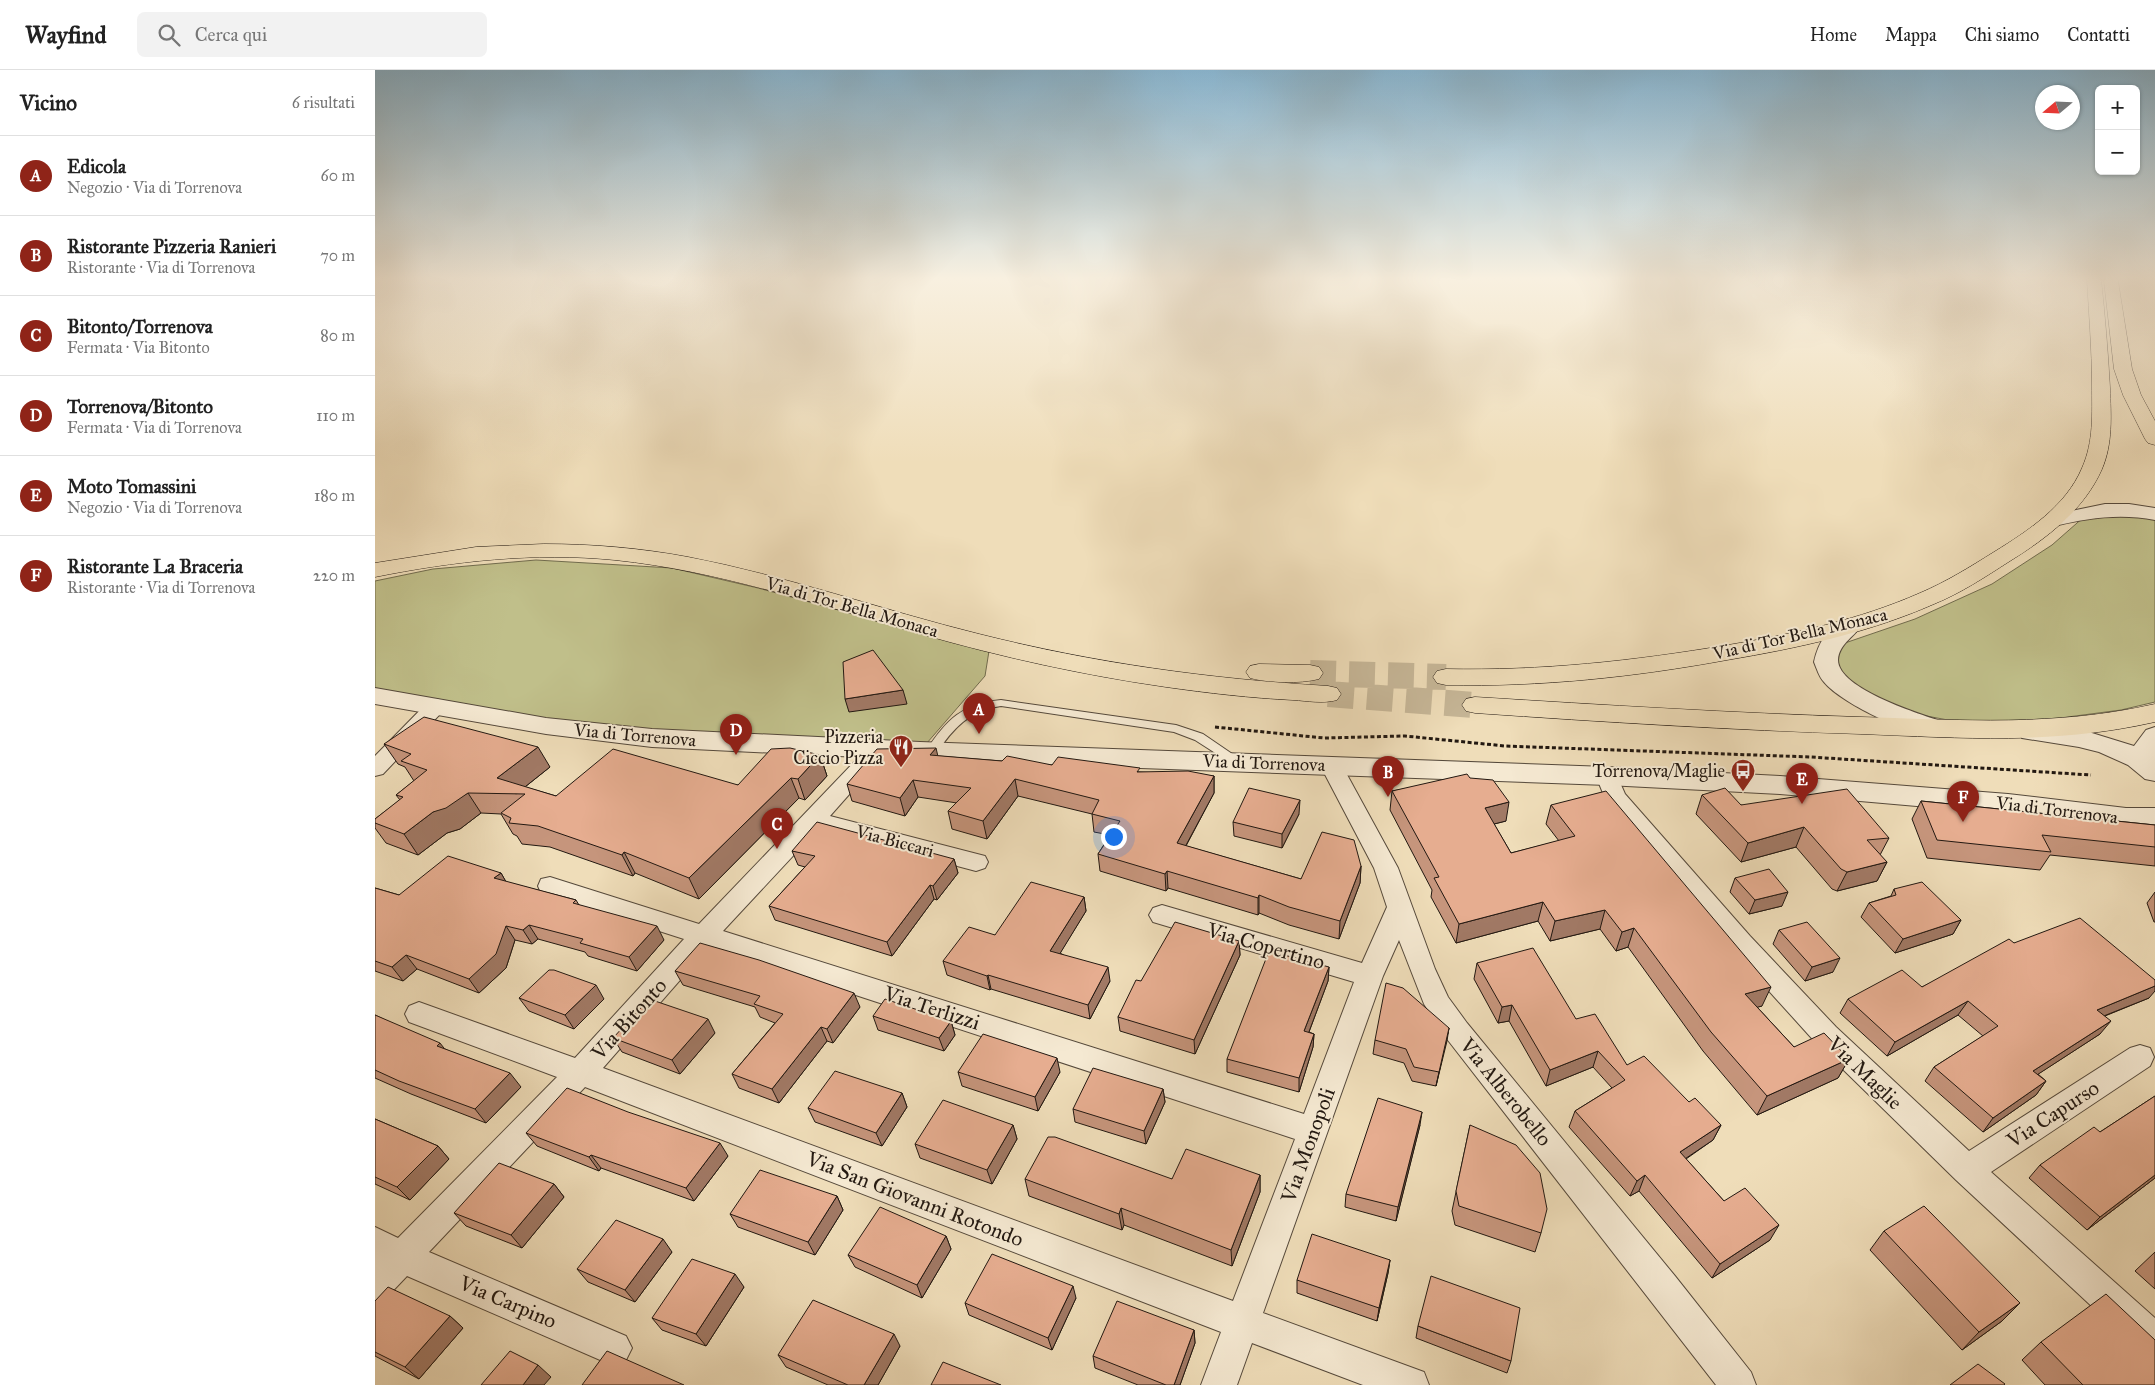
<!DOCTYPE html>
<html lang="it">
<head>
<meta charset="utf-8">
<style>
  body { margin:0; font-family:"IM FELL Great Primer",serif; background:#f2f2f2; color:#222 }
  .controls { position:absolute; right:15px; top:15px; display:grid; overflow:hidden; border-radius:8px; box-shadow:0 1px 4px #0004 }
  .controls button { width:45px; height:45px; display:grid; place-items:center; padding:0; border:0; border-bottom:1px solid #e0e0e0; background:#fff; color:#222; font:25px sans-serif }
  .compass { position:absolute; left:1660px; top:15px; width:45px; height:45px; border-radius:50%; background:#fff; box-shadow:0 1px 4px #0004; rotate:251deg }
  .you { position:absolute; left:738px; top:766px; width:18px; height:18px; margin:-12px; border:4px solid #fff; border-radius:50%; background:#1a73e8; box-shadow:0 0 0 8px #1a73e833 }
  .badge { display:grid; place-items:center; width:32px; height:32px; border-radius:50%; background:#8f2418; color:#fff; font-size:16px; font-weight:700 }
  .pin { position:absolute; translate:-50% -41px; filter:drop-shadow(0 1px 2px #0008) }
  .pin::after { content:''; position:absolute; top:26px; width:18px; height:15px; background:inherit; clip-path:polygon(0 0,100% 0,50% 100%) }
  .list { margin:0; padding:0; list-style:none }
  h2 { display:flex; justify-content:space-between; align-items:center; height:65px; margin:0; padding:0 20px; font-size:21px }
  h2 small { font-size:16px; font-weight:400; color:#767676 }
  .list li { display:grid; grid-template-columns:32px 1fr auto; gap:15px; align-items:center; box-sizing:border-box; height:80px; padding:0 20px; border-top:1px solid #e0e0e0 }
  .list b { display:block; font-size:19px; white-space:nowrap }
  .list p { margin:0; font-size:16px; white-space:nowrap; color:#767676 }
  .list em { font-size:16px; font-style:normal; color:#767676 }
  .icon { flex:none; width:28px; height:28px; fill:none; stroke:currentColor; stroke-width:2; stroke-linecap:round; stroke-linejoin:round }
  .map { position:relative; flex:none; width:1780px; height:1315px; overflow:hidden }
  header { display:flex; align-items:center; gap:30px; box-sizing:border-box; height:70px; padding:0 25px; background:#fff; border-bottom:1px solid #e0e0e0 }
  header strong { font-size:24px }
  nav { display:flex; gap:28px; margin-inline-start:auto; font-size:18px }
  .search { width:350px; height:45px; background:#f2f2f2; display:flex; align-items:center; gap:12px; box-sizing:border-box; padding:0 18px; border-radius:8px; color:#767676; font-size:19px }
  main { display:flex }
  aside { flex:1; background:#fff }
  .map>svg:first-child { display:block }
  .green { fill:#c0bf8a; stroke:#716c4e }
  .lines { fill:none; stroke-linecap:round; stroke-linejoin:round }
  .primary-tunnel { stroke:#c6b697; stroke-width:26; stroke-dasharray:26 13; stroke-linecap:butt }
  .service-casing { stroke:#55493b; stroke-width:2 }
  .minor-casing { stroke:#55493b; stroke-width:2 }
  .tertiary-casing { stroke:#55493b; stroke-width:2 }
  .primary-casing { stroke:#221811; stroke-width:1 }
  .path { stroke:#221811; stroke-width:3; stroke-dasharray:4 2.5; stroke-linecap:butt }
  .service { fill:#f5e9d2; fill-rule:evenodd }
  .minor { fill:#f5e9d2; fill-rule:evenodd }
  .tertiary { fill:#f5e9d2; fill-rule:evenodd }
  .primary { fill:#efddb9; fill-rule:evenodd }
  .wall { fill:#c6957c; stroke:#221811 }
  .shaded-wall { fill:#a17965; stroke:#221811 }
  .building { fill:#e6ad90; stroke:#221811 }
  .labels { text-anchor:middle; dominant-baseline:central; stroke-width:4; stroke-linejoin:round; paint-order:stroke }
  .street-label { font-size:18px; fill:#221811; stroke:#f5e9d2 }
  .poi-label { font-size:18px; fill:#221811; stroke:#f5e9d2; text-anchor:end }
  .near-street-label { font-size:21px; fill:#221811; stroke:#f5e9d2 }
</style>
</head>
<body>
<header>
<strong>Wayfind</strong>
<div class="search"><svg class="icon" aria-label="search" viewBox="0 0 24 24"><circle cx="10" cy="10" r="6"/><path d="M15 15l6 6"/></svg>Cerca qui</div>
<nav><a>Home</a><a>Mappa</a><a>Chi siamo</a><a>Contatti</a></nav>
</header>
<main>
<aside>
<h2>Vicino<small>6 risultati</small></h2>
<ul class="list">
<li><span class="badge">A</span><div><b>Edicola</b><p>Negozio · Via di Torrenova</p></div><em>60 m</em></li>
<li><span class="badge">B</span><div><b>Ristorante Pizzeria Ranieri</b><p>Ristorante · Via di Torrenova</p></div><em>70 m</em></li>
<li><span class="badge">C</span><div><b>Bitonto/Torrenova</b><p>Fermata · Via Bitonto</p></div><em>80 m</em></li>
<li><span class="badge">D</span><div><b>Torrenova/Bitonto</b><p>Fermata · Via di Torrenova</p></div><em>110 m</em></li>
<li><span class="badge">E</span><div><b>Moto Tomassini</b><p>Negozio · Via di Torrenova</p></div><em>180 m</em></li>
<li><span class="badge">F</span><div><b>Ristorante La Braceria</b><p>Ristorante · Via di Torrenova</p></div><em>220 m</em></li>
</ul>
</aside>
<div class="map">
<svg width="1780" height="1315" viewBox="0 0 1780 1315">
  <rect width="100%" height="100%" fill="#efddb9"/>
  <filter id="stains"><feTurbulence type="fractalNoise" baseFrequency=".004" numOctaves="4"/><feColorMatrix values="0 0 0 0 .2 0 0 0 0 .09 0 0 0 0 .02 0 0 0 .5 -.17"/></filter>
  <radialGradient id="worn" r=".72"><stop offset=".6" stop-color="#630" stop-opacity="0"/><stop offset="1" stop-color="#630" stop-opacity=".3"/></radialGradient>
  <!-- green -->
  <path class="green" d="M1710,446L1780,447V632L1746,640L1685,648L1619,652L1573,650L1546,645L1506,632L1467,605L1460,583L1467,574L1540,549L1617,514L1677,475Z
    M161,490L297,498L383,518L614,581L610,606L545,681L301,669L0,626V511L58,499Z"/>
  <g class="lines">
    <!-- primary-tunnel -->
    <path class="primary-tunnel" d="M935,603L1071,607
      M953,624L1100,635"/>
    <defs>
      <path id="service" d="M626,630L801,655L828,664L869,692L867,695H859L820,670L799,662L626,636C595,640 578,658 561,684H553L551,681C571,650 588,633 626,630Z"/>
      <path id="minor" d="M61,629L68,631L71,636L68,641L8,704L0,706V686L54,631Z
        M490,687L498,689L501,694L455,746L610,786L613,792L610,798L601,801L443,759L348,861L929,1044L979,912L778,852L774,845L778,838L787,835L987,893L1012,837L999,798L945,695L948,690L956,688L964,690L1023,798L1060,899L1073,927L1092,953L1300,1206L1376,1302L1381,1315H1341L1072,969L1049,934L1024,870L1008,906L888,1243L1049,1302L1054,1315H988L877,1273L862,1315H826L846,1262L210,1017L54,1182L251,1266L257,1278L251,1290L239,1296L32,1206L12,1227L0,1232V1157L23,1168L182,1007L34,952L30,944L34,936L44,932L200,988L309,869L166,823L163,816L166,809L175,807L324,854L482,689ZM334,877L920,1069L858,1231L228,998Z
        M1232,698L1240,701L1250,724L1375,866L1461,957L1594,1081L1755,978L1765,975L1775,978L1779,987L1775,996L1616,1102L1780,1248V1290L1768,1284L1581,1110L1441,973L1357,880L1232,733L1221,706L1224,701Z"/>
      <path id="tertiary" d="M1730,434H1754L1780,438V450C1745,443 1713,448 1679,456L1672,454L1669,450L1672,446Z
        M1474,549L1482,551L1486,556C1478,568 1464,574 1463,590C1463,619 1547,645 1569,652L1573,658L1569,664C1543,671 1467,634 1449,612C1444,607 1442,599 1439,592C1443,573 1454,554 1474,549Z
        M0,618L171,648L277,659L545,672L1232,697L1405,706L1633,724L1751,738H1780V758H1751L1633,744L1405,724L1232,715L545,690L277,677L171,664L0,634Z
        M1656,653L1704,659L1759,676L1771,660L1780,657V711L1770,709L1753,695L1724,682L1704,677L1647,668L1643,662L1647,656Z"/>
      <path id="primary" d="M1712,209H1726C1730,246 1733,282 1735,318C1736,346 1738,373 1727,399C1709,440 1672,468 1635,491C1610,507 1586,523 1559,534C1493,563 1423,578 1352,590C1259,607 1166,617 1071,615L1062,613L1058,607L1062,601L1071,599C1166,601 1259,591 1353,575C1418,564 1484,550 1545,523C1571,512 1595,497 1619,482C1653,461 1691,436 1707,398C1719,371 1717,344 1717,315C1717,280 1714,245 1712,209Z
        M1730,209H1742L1743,211L1757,299L1766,325L1780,351V375L1773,373L1770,369L1748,325L1739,299L1729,211Z
        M169,474C217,474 265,478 313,487C412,506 507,540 604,564C719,593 835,609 953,616L962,618L966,624L962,630C948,634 933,631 918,630C876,628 833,623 791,617C708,605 626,587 546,564C444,535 345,501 240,490C160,482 79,491 0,507V493L101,477Z
        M884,594L935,595L944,597L948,603L944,609C924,614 895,613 875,608L871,602L875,596Z
        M1100,627C1229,635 1357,643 1486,647C1588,650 1679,657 1780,634V652C1678,675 1589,668 1486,664C1357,660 1229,652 1100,643L1091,641L1087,635L1091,629Z"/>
    </defs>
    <!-- service casing -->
    <use href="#service" class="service-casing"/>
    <!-- minor casing -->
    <use href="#minor" class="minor-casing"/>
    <!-- tertiary casing -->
    <use href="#tertiary" class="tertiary-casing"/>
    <!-- primary casing -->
    <use href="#primary" class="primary-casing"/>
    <!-- path -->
    <path class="path" d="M840,657L949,668L1030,666L1130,676L1435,687L1716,705"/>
    <!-- service -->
    <use href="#service" class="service"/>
    <!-- minor -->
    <use href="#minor" class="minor"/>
    <!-- tertiary -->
    <use href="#tertiary" class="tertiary"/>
    <!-- primary -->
    <use href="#primary" class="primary"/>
  </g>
  <!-- wall -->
  <path class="wall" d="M9,674L175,697L150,717L181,726L363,715L445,685L452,706L430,730L424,728L324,829L260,803L258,806L175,777L147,774L142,766L138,764L126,744L106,743L85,759L72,763L43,785L11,773L0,758V749L25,730L21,725L39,711L30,697L23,694Z
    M563,686L765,702L839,706V723L811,776L926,809L986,796L985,813L964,869L914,855L884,843L883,845L793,818L791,821L725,801L723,784L735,765L719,762L717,744L643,726L612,769L577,759L573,741L582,733L543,727L530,746L477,731L472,714Z
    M1095,708L1131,751L1119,754L1136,783L1184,771L1171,754L1176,735L1387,936L1382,937L1419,977L1474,989L1463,1008L1382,1045L1328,981L1253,877L1241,881L1225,859L1175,871L1163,851L1081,873L1056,827L1057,820L1015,740L1017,721Z
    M1327,725L1366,735L1514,768L1505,785L1512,792L1502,811L1462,821L1457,819L1421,777L1366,792L1321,744Z
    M1546,731L1780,755V796L1675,785L1665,800L1552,788L1537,749Z
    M924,744L907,778L859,766L858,752Z
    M417,781L579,789L583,803L562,830L559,829L517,886L400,850L394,836L430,797L423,795Z
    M126,803L131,812L201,830L204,835L289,870L262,901L213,886L210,882L163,869L157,874L140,870L131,898L104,923L42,899L28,911L0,901V818L24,825Z
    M1360,808L1407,836L1374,844L1355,822Z
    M1519,819L1586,850L1578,864L1520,883L1486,847L1494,833L1516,826Z
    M1780,822V852H1779L1772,833Z
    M709,827L711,841L685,883L735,911L715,949L616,919L615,920L572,905L568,891L620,865Z
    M1404,860L1458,902L1430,911L1398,874Z
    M864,871L865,885L820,984L745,961L743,947L766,911Z
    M1639,873L1774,928L1730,946L1725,964L1663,1004L1671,1011L1661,1025L1608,1062L1550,1011L1559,997L1608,966L1583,945L1512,986L1465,943L1473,929L1547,917Z
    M1102,893L1201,949L1252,995L1314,1032L1346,1055L1338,1070L1311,1089L1349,1131L1395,1170L1337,1208L1264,1121L1255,1126L1194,1057L1200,1041L1237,1018L1218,997L1171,1016L1134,951L1123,953L1099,909Z
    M954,897L953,911L934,962L939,964L938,977L924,1022L852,1002V989Z
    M300,901L485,937L458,973L452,971L404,1033L364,1018L357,1004L400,953L385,947L380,937L308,915Z
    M144,928L229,929L199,959L154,941Z
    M0,945L70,979L146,1017L111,1053L36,1024L0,1008Z
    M498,946L576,951L580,965L569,981L503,960Z
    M1074,958L1061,1016L1037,1011L1029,993L998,984L1000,970Z
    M340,963L305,1004L247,982L238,968Z
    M583,1002H685L663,1041L587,1016Z
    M788,1019L790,1032L771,1074L700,1052L698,1039Z
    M527,1023L532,1037L507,1076L440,1052L433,1038Z
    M1780,1026V1108L1712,1160L1654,1108L1665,1095L1725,1062Z
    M0,1049L63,1076L74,1089L35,1130L0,1114Z
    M638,1055L642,1069L617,1114L545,1088L540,1074Z
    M1045,1055L1021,1151L970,1137L971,1124Z
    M1095,1055L1166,1163L1160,1182L1080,1155L1077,1141Z
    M151,1063L353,1086L319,1131L226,1098L224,1101L162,1076Z
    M885,1105V1122L857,1196L749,1155L747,1160L654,1126L650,1109H797Z
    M179,1114L189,1127L147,1178L91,1156L79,1143Z
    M462,1126L468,1140L440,1185L363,1157L355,1144Z
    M1509,1161L1627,1251L1587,1280L1495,1180Z
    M571,1166L576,1179L547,1228L480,1197L473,1185Z
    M297,1182L260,1232L213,1212L202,1199Z
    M1780,1182V1219L1760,1201Z
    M1015,1190L1013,1203L1002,1251L922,1223V1210Z
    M369,1217L331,1276L287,1260L277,1248Z
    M701,1228L677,1280L594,1245L590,1233Z
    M0,1231L75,1246L88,1258L44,1309L0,1286Z
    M1043,1256L1136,1291L1132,1303L1041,1268Z
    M819,1260L820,1273L805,1315H763L720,1298L718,1286Z
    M1666,1272L1780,1315H1670L1647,1290Z
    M525,1276L503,1315H453L411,1297L403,1285Z"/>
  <!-- shaded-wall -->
  <path class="shaded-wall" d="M528,620L532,634L474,642L470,629Z
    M163,677L175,697L141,724L122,708Z
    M561,678L565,695L555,685Z
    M445,685L452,706L430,730L423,709Z
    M839,706V723L803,790L802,773Z
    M416,708L424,728L324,829L314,808Z
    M640,709L643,726L612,769L608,751Z
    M538,710L543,727L530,746L525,728Z
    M93,723L106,743L85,759L72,763L43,785L29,764L58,742Z
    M925,730L924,744L907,778V764Z
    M1134,732L1131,751L1107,757L1110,738Z
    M1429,757L1421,777L1366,792L1373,773Z
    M249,782L260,803L258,806L247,785Z
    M579,789L583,803L562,830L558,816Z
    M1512,792L1502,811L1462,821L1472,802Z
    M986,796L985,813L964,869L965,851Z
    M792,801L793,818L791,821L790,804Z
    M126,803L134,817L119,808Z
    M555,815L559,829L517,886L512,872Z
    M1413,822L1407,836L1374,844L1380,830Z
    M884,825V843L883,845V828Z
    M709,827L711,841L678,895L675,881Z
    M1168,832L1163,851L1081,873L1084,854Z
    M1230,840L1225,859L1175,871L1180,851Z
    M1586,850L1578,864L1520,883L1528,869Z
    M154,855L163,869L157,874L148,860Z
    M131,856L140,870L131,898L104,923L94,909Z
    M282,856L289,870L262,901L254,887Z
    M1259,858L1253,877L1241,881L1247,862Z
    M864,871L865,885L820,984L819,970Z
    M31,885L42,899L28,911L17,897Z
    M1465,888L1458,902L1430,911L1437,897Z
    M733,897L735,911L715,949L713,935Z
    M954,897L953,911L929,975V961Z
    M613,905L616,919L615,920L612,906Z
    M221,915L229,929L199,959L190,945Z
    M1780,916V921L1774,928L1711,953L1722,940Z
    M1396,917L1387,936L1362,943L1370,924Z
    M479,923L485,937L458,973L452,959Z
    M1593,931L1583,945L1512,986L1520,972Z
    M1137,935L1134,951L1123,953L1127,937Z
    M333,949L340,963L305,1004L297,990Z
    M576,951L580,965L569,981L564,968Z
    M1736,951L1725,964L1648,1014L1658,1001Z
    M446,957L452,971L404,1033L397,1019Z
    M1074,958L1072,971L1061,1016L1064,1002Z
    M939,964L938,977L924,1022V1008Z
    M65,973L76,987L62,976Z
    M1223,981L1218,997L1171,1016L1175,1000Z
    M682,988L685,1002L663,1041L660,1027Z
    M1474,989L1463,1008L1382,1045L1392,1026Z
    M135,1003L146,1017L111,1053L100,1039Z
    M1671,1011L1661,1025L1608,1062L1618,1048Z
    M788,1019L790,1032L771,1074L769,1061Z
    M527,1023L532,1037L507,1076L501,1063Z
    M1047,1042L1045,1055L1021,1151L1023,1137Z
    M638,1055L642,1069L617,1114L612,1100Z
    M1346,1055L1338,1070L1298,1097L1305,1082Z
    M345,1073L353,1086L319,1131L311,1118Z
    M63,1076L74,1089L35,1130L22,1117Z
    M216,1085L226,1098L224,1101L214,1087Z
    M885,1105V1122L857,1196L856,1180Z
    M1270,1105L1264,1121L1255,1126L1262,1111Z
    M1780,1105V1108L1712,1160L1725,1147Z
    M179,1114L189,1127L147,1178L136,1165Z
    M462,1126L468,1140L440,1185L433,1172Z
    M746,1138L749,1155L747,1160L744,1144Z
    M1404,1155L1395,1170L1337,1208L1345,1194Z
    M571,1166L576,1179L547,1228L542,1215Z
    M288,1169L297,1182L260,1232L250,1220Z
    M1015,1190L1013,1203L1002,1251L1004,1238Z
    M360,1204L369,1217L331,1276L321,1264Z
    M698,1216L701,1228L677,1280L673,1268Z
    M1645,1233L1627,1251L1587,1280L1604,1262Z
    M75,1246L88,1258L44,1309L30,1297Z
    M819,1260L820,1273L805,1315H799Z
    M519,1264L525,1276L503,1315H489Z
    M163,1295L176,1307L169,1315H148Z"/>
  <!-- building -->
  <path class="building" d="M498,580L528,620L470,629L468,592Z
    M49,647L163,677L122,708L181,726L238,679L363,715L396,679L415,678L445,685L423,709L416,708L314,808L249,782L247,785L163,756L134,753L136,748L126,743L150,724L93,723L71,738L58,742L29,764L0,753V749L28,727L21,725L52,700L26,691L36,684L9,674Z
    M561,678L555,685L627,691L632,686L677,695L683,687L765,698L762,702L813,701L839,706L802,773L926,809L947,762L979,770L986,796L965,851L914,837L884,825L883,828L792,801L790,804L723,784L745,751L717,744L724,730L640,709L608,751L573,741L596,718L538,710L525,728L472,714L502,679Z
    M1092,704L1095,708L1118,710L1134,732L1110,738L1136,783L1200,766L1176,735L1231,721L1396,917L1370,924L1419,977L1449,963L1474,989L1392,1026L1336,962L1259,858L1247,862L1230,840L1180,851L1168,832L1084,854L1059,808L1064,807L1017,721Z
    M874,718L925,730L907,764L858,752Z
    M1350,718L1366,735L1472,719L1514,768L1492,770L1512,792L1472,802L1466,799L1429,757L1373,773L1327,725Z
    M1546,731L1780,755V777L1667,765L1676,782L1562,770Z
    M442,752L579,789L558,816L555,815L512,872L394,836L440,786L417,781Z
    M73,786L126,803L119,808L201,830L198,833L282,856L254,887L205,873L208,869L154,855L148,860L131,856L121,884L94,909L31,885L17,897L0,891V818L24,825Z
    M1394,799L1413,822L1380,830L1360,808Z
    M656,812L709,827L675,881L733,897L713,935L613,905L612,906L568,891L594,857L620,865Z
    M1547,812L1586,850L1528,869L1494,833L1521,825L1519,819Z
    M1705,848L1780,910V916L1722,940L1736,951L1658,1001L1671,1011L1618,1048L1559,997L1623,956L1593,931L1520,972L1473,929L1527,900L1547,917L1634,869L1639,873Z
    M800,852L864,871L819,970L743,947L761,910L766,911Z
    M1432,852L1465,888L1437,897L1404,860Z
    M325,873L384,890L479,923L452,959L446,957L397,1019L357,1004L408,944L379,934L385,926L300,901Z
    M1158,878L1201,949L1220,944L1252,995L1269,986L1314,1032L1320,1028L1346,1055L1305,1082L1349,1131L1370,1118L1404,1155L1345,1194L1270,1105L1262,1111L1200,1041L1250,1010L1223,981L1175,1000L1137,935L1127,937L1102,893Z
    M894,881L954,897L929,961L939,964L924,1008L852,989Z
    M174,900H179L221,915L190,945L144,928Z
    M1011,913L1028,918L1074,958L1064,1002L1039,997L1031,979L1000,970Z
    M274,929L333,949L297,990L238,968Z
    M510,929L576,951L564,968L498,946Z
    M0,945L65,973L62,976L135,1003L100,1039L24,1011L0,1000Z
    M608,964L682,988L660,1027L583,1002Z
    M718,998L788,1019L769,1061L698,1039Z
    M460,1001L527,1023L501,1063L433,1038Z
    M192,1018L253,1042L345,1073L311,1118L216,1085L214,1087L151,1063Z
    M1780,1026V1105L1725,1147L1665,1095L1719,1057L1725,1062Z
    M1003,1028L1047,1042L1023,1137L971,1124Z
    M568,1030L638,1055L612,1100L540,1074Z
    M0,1049L63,1076L22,1117L0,1107Z
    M1095,1055L1141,1075L1165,1103L1172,1139L1166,1163L1084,1136L1081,1121Z
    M673,1067H680L797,1109L811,1079L885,1105L856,1180L746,1138L744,1144L650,1109Z
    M124,1093L179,1114L136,1165L79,1143Z
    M385,1100L462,1126L433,1172L355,1144Z
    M1549,1136L1645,1233L1604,1262L1509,1161Z
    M505,1137L571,1166L542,1215L473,1185Z
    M241,1150L288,1169L250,1220L202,1199Z
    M937,1164L1015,1190L1004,1238L922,1210Z
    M617,1184L698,1216L673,1268L590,1233Z
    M317,1189L360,1204L321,1264L277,1248Z
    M1056,1206L1145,1238L1136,1291L1043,1256Z
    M13,1217L75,1246L30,1297L0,1282V1231Z
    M1731,1224L1780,1270V1315H1708L1666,1272Z
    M438,1230L519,1264L489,1315H473L403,1285Z
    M742,1231L819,1260L799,1315H791L718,1286Z
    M135,1281L163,1295L148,1315H106Z
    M232,1281L309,1315H207Z
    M568,1292L626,1315H556Z
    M1603,1294L1630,1314L1629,1315H1575Z"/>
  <!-- sky -->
  <linearGradient id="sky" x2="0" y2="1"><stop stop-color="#89b7d3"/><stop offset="0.53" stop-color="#f8f0e0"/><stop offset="1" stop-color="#f8f0e0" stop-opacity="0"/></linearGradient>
  <rect width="1780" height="393" fill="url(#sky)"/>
  <!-- icons -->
  <defs>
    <symbol id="restaurant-pin" viewBox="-11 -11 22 30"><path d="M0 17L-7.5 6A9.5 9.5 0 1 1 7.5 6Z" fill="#8f2418" stroke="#f5e9d2"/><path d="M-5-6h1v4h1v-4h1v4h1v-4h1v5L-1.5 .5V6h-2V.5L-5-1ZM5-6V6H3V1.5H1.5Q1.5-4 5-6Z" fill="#fff"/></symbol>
    <symbol id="bus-pin" viewBox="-11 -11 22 30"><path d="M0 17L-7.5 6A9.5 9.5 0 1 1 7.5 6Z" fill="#8f2418" stroke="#f5e9d2"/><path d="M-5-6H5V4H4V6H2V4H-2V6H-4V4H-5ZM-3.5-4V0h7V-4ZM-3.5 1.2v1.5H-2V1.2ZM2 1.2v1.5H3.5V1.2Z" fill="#fff"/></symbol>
  </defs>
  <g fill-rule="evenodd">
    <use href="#restaurant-pin" x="512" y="663" width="28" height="38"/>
    <use href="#bus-pin" x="1354" y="687" width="28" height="38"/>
  </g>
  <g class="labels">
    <!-- street labels -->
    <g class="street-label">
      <text transform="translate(477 537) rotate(16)">Via di Tor Bella Monaca</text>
      <text transform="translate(1425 564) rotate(-13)">Via di Tor Bella Monaca</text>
      <text transform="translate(260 665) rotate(5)">Via di Torrenova</text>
      <text transform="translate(889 693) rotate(2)">Via di Torrenova</text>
      <text transform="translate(1682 740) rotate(7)">Via di Torrenova</text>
      <text transform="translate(520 771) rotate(15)">Via Biccari</text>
    </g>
    <!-- poi labels -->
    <g class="poi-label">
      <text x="508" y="667">Pizzeria<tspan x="508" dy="21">Ciccio Pizza</tspan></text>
      <text x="1350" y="701">Torrenova/Maglie</text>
    </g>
    <!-- near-street labels -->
    <g class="near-street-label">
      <text transform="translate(891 876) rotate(16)">Via Copertino</text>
      <text transform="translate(557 938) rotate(18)">Via Terlizzi</text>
      <text transform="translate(254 949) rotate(-48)">Via Bitonto</text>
      <text transform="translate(1490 1003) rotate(44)">Via Maglie</text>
      <text transform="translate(1131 1022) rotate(51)">Via Alberobello</text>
      <text transform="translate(1678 1044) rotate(-33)">Via Capurso</text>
      <text transform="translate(933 1075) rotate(-70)">Via Monopoli</text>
      <text transform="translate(540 1129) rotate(21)">Via San Giovanni Rotondo</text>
      <text transform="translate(133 1232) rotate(23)">Via Carpino</text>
    </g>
  </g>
  <rect width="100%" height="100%" filter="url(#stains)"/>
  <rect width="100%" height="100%" fill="url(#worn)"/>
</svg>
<div class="controls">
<button>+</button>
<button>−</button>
</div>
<svg class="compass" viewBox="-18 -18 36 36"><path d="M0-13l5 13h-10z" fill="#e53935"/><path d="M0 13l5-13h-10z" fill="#767676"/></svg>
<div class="you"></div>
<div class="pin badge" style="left:604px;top:664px">A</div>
<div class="pin badge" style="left:1013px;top:727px">B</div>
<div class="pin badge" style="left:402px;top:779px">C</div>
<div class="pin badge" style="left:361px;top:685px">D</div>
<div class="pin badge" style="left:1427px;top:734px">E</div>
<div class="pin badge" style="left:1588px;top:752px">F</div>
</div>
</main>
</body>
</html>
